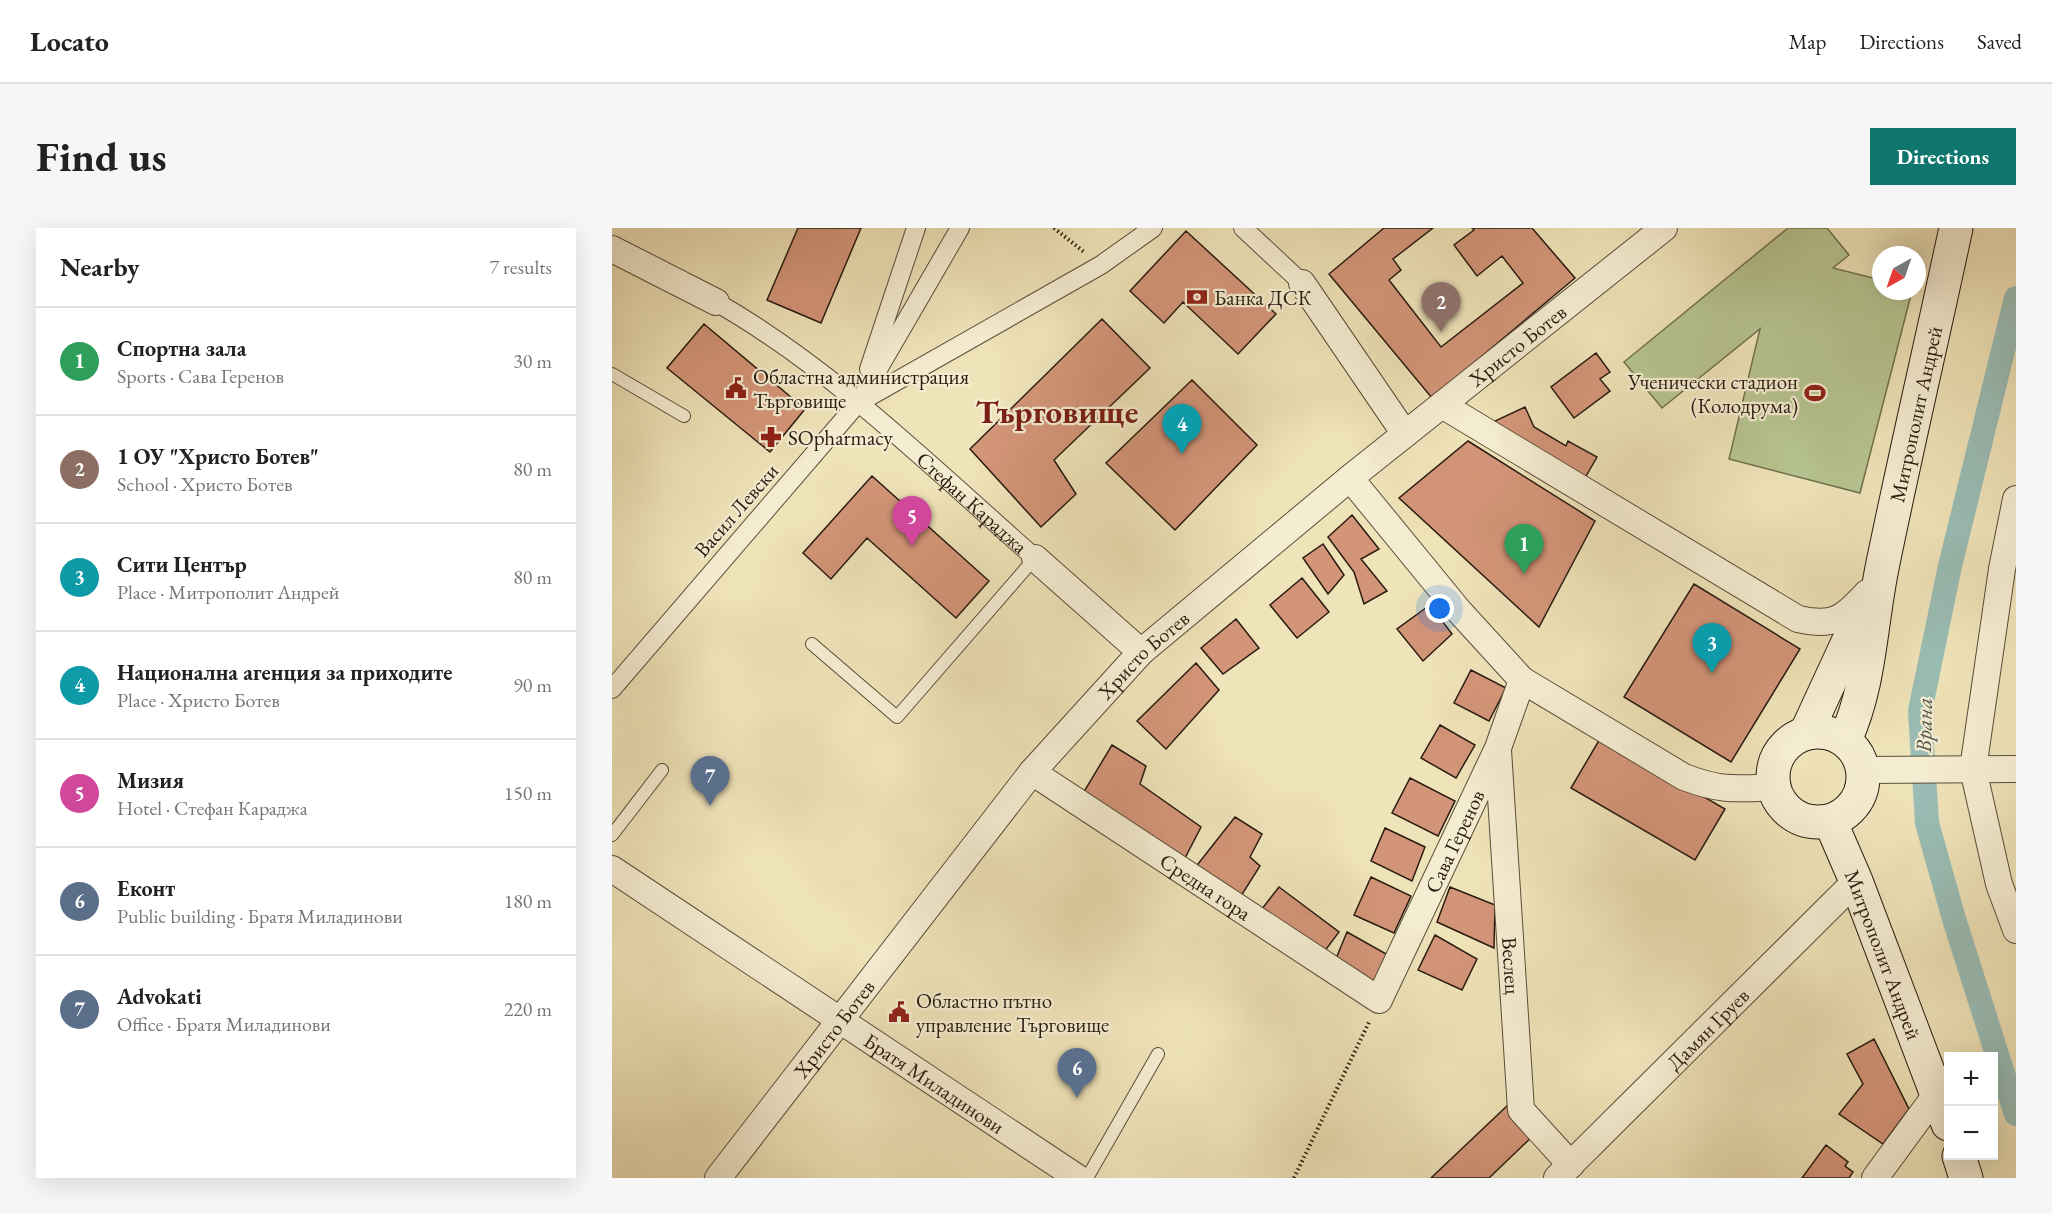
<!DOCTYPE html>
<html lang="en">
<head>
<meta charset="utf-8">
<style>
  body { margin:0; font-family:"EB Garamond",serif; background:#f6f6f6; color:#222 }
  .controls { position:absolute; right:18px; bottom:18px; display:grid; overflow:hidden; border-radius:0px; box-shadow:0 6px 24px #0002 }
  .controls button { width:54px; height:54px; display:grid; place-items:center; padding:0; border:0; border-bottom:2px solid #e0e0e0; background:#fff; color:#222; font:30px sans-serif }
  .compass { position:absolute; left:1260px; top:18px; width:54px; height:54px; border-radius:50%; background:#fff; box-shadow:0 6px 24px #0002; rotate:220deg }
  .you { position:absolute; left:828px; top:381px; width:21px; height:21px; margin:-15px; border:4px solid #fff; border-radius:50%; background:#1a73e8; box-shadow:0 0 0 9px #1a73e833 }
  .badge { display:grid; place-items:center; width:39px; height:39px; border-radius:50%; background:#0f766e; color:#fff; font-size:20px; font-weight:700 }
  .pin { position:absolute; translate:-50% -50px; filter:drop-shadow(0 2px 3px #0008) }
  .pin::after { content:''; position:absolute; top:32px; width:21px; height:18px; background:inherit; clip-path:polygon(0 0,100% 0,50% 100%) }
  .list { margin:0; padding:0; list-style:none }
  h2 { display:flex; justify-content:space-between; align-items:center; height:78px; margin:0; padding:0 24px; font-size:26px }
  h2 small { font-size:20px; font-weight:400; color:#767676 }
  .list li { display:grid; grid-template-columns:39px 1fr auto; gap:18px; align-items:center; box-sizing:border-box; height:108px; padding:0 24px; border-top:2px solid #e0e0e0 }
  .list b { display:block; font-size:22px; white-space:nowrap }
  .list p { margin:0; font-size:20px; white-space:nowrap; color:#767676 }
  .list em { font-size:20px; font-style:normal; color:#767676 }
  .map { position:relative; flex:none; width:1404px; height:950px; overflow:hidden; border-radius:0px }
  header { display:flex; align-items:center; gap:36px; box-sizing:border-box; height:84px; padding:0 30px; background:#fff; border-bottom:2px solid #e0e0e0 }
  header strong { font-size:28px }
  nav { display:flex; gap:33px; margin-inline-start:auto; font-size:21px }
  .intro { display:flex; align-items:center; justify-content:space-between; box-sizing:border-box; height:144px; padding:0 36px }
  h1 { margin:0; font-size:42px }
  .button { padding:15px 27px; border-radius:0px; background:#0f766e; color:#fff; font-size:21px; font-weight:700 }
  main { display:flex; gap:36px; padding:0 36px }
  aside { flex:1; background:#fff; border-radius:0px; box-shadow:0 6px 24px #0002 }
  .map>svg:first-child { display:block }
  .green { fill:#b6c491; stroke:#707050; stroke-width:1.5 }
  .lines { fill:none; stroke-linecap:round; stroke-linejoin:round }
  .canal { stroke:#9abdb5; stroke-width:24 }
  .building { fill:#d39579; stroke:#291b10; stroke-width:1.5 }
  .service-casing { stroke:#5a4d3a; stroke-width:14 }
  .pedestrian-casing { stroke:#5a4d3a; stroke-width:20 }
  .minor-casing { stroke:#5a4d3a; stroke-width:28 }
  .secondary-casing { stroke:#291b10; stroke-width:35 }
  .path { stroke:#291b10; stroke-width:4; stroke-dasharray:1.5 3; stroke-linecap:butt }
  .service { stroke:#f5edd2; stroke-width:12 }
  .pedestrian { stroke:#f5edd2; stroke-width:18 }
  .minor { stroke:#f5edd2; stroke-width:26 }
  .secondary { stroke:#f5edd2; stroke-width:33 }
  .labels { text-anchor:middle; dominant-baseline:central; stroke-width:4.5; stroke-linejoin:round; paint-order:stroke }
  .poi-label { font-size:21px; fill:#291b10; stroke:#f5edd2; text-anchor:start }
  .street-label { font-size:21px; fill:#291b10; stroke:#f5edd2 }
  .water-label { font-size:22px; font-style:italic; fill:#51544a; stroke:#f5edd2 }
  .town-label { font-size:33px; font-weight:bold; fill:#7a1f14; stroke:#f5edd2 }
</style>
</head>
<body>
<header>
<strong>Locato</strong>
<nav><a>Map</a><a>Directions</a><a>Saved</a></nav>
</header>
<div class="intro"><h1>Find us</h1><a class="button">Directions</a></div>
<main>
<aside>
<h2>Nearby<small>7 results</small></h2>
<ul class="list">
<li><span class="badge" style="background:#2e9e5b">1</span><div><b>Спортна зала</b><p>Sports · Сава Геренов</p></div><em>30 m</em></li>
<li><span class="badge" style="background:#8d6e63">2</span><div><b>1 ОУ &quot;Христо Ботев&quot;</b><p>School · Христо Ботев</p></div><em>80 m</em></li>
<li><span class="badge" style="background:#0f9aa8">3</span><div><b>Сити Център</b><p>Place · Митрополит Андрей</p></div><em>80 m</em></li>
<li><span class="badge" style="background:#0f9aa8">4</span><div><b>Национална агенция за приходите</b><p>Place · Христо Ботев</p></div><em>90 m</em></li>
<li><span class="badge" style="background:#d1479c">5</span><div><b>Мизия</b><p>Hotel · Стефан Караджа</p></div><em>150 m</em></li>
<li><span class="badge" style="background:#5c6f8a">6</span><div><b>Еконт</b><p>Public building · Братя Миладинови</p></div><em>180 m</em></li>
<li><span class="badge" style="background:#5c6f8a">7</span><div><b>Advokati</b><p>Office · Братя Миладинови</p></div><em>220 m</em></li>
</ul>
</aside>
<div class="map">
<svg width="1404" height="950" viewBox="0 0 1404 950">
  <rect width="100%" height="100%" fill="#efe3b9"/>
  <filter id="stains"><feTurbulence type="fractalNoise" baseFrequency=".00333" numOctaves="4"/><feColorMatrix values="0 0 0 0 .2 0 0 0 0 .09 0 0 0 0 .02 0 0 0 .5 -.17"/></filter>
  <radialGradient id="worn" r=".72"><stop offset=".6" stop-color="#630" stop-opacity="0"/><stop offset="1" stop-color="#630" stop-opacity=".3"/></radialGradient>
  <!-- green -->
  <path class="green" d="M1176,0H1215L1237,27L1221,40L1269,52V63H1300L1248,265L1117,231L1148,101L1050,180L1012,134Z"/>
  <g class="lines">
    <!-- canal -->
    <path class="canal" d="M1404,70L1338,338L1308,483L1315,595L1342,691L1404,886"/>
  </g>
  <!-- building -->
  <path class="building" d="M186,0H249L209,95L155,72Z
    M772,0H821L781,31L789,42L777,52L829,119L911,55L890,28L865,48L842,17L862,2L860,0H920L963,50L820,170L717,46Z
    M574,3L664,86L626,126L571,74L552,95L518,63Z
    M490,91L538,140L442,232L464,266L429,299L358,221Z
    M92,96L193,181L158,224L55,140Z
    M984,125L998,144L988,151L998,163L962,190L939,159Z
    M580,152L645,217L563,302L494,235Z
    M913,179L922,199L954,218L956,213L985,229L970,255L890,208L883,193Z
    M856,213L983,293L927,399L787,270Z
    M260,248L377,353L344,390L255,310L219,351L191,325Z
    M740,287L767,321L749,331L775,363L752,376L742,344L716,309Z
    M711,316L732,347L716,366L691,330Z
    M690,350L717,384L685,410L658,377Z
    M1082,356L1188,421L1119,534L1012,469Z
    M818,377L840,406L811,433L785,401Z
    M624,391L647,420L611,446L589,420Z
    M584,435L607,462L554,521L525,493Z
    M859,442L894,460L877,493L842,475Z
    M828,497L863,517L844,550L809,530Z
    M989,509L1113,581L1083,632L959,560Z
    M500,517L534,538L528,556L589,599L572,632L470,567Z
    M798,550L843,573L826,608L780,585Z
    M623,589L650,606L638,629L648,638L629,668L582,641Z
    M773,600L813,619L800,653L759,633Z
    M759,649L799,668L782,705L742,687Z
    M667,659L727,704L712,724L649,682Z
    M838,659L883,677L882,720L825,694Z
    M735,704L776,727L760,756L723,733Z
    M823,707L865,731L850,762L806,742Z
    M1262,811L1297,881L1271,916L1227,886L1251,856L1235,826Z
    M897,876L924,905L877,950H819Z
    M1214,917L1236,934L1233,938L1241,944L1237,950H1190Z"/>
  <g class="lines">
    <defs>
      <path id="service" d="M0,146L72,188
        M200,416L285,489L423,330
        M0,607L50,542
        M475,950L546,826"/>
      <g id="pedestrian">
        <path d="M631,0L690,55"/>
        <path id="s1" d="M104,74C221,141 322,241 423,330"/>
        <path d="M257,141L304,0"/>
        <path d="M247,174L348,0"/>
        <path d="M0,461L246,175L489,37L541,0"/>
      </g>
      <g id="minor">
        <path d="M0,21L104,74"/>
        <path d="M690,55L793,206"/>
        <path d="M830,177L1186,391C1223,399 1230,391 1255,365"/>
        <path d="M738,250L847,383L910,452L1072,549C1109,563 1123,561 1162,559"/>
        <path d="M1404,271L1390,341L1361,541L1387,656L1404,702"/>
        <path d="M423,330L529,424"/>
        <path id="s2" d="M886,522L909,882L959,937"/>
        <path d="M1251,542L1404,541"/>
        <path id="s3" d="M420,544L767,772L886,520L910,452"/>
        <path id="s4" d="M0,641L466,950"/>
        <path id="s5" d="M106,950L420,544L529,424L738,250L1052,0"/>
        <path id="s6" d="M945,950L1244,653"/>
        <path d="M1263,950L1326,864"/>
      </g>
      <g id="secondary">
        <circle cx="1206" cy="549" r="45"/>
        <path d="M1194,505L1254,375"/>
        <path id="s7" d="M1233,512C1259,455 1258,396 1271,335C1294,223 1320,112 1344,0"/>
        <path id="s8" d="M1218,593L1244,653L1336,896"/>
        <path d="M1347,928L1354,950"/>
      </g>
    </defs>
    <!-- service casing -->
    <use href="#service" class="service-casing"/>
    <!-- pedestrian casing -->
    <use href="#pedestrian" class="pedestrian-casing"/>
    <!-- minor casing -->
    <use href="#minor" class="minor-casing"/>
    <!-- secondary casing -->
    <use href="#secondary" class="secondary-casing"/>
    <!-- path -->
    <path class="path" d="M442,0L472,24
      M682,950L758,792"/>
    <!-- service -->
    <use href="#service" class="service"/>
    <!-- pedestrian -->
    <use href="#pedestrian" class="pedestrian"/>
    <!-- minor -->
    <use href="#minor" class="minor"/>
    <!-- secondary -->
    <use href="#secondary" class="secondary"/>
  </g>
  <!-- icons -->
  <defs>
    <symbol id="bank-bare" viewBox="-9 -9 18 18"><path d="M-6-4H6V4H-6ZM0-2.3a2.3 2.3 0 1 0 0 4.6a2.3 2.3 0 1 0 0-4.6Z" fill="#8f2418" stroke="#f5edd2" stroke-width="2.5" paint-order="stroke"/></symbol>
    <symbol id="civic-bare" viewBox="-9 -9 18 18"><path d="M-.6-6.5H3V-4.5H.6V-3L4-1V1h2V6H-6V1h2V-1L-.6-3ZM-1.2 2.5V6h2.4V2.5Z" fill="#8f2418" stroke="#f5edd2" stroke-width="2.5" paint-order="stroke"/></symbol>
    <symbol id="stadium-bare" viewBox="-9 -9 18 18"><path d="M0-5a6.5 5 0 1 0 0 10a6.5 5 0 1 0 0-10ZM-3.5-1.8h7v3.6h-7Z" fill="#8f2418" stroke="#f5edd2" stroke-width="2.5" paint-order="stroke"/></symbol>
    <symbol id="pharmacy-bare" viewBox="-9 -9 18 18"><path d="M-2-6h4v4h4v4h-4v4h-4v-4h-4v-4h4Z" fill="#8f2418" stroke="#f5edd2" stroke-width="2.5" paint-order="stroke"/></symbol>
  </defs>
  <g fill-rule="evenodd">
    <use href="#bank-bare" x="570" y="54" width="30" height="30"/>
    <use href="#civic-bare" x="109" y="145" width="30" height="30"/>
    <use href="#stadium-bare" x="1188" y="150" width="30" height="30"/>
    <use href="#pharmacy-bare" x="144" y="194" width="30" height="30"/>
    <use href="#civic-bare" x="272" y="769" width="30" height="30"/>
  </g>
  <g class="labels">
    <!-- poi labels -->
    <g class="poi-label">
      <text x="602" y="69">Банка ДСК</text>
      <text x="141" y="148">Областна администрация<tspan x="141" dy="24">Търговище</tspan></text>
      <text x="1186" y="153" text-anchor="end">Ученически стадион<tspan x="1186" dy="24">(Колодрума)</tspan></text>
      <text x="176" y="209">SOpharmacy</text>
      <text x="304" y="772">Областно пътно<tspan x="304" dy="24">управление Търговище</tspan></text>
    </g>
    <!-- street labels -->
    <g class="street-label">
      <text stroke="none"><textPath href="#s5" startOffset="1161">Христо Ботев</textPath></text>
      <text stroke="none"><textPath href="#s7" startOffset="334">Митрополит Андрей</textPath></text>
      <text stroke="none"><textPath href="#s1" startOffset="326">Стефан Караджа</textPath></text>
      <text transform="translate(124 282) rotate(-49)">Васил Левски</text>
      <text stroke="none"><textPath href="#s5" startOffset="675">Христо Ботев</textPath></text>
      <text stroke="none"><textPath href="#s3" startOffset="591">Сава Геренов</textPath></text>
      <text stroke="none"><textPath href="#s3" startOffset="208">Средна гора</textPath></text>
      <text stroke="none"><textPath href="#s8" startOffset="144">Митрополит Андрей</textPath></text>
      <text stroke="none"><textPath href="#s2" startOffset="216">Веслец</textPath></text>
      <text stroke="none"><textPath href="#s5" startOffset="189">Христо Ботев</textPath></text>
      <text stroke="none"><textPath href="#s6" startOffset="212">Дамян Груев</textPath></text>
      <text stroke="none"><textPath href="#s4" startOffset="387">Братя Миладинови</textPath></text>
    </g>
    <!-- water labels -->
    <g class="water-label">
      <text transform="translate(1312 497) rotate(-89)">Врана</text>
    </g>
    <!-- town labels -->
    <g class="town-label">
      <text x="445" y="183">Търговище</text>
    </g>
  </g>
  <rect width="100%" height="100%" filter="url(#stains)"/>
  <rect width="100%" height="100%" fill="url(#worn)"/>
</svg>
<div class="controls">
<button>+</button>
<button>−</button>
</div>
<svg class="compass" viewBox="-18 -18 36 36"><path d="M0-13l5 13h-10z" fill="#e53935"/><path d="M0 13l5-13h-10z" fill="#767676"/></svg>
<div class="you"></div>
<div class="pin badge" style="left:912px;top:346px;background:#2e9e5b">1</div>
<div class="pin badge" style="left:829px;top:104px;background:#8d6e63">2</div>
<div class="pin badge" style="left:1100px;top:445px;background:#0f9aa8">3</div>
<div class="pin badge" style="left:570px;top:226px;background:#0f9aa8">4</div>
<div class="pin badge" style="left:300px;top:318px;background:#d1479c">5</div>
<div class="pin badge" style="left:465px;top:870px;background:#5c6f8a">6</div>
<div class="pin badge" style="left:98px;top:578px;background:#5c6f8a">7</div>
</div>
</main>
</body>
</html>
